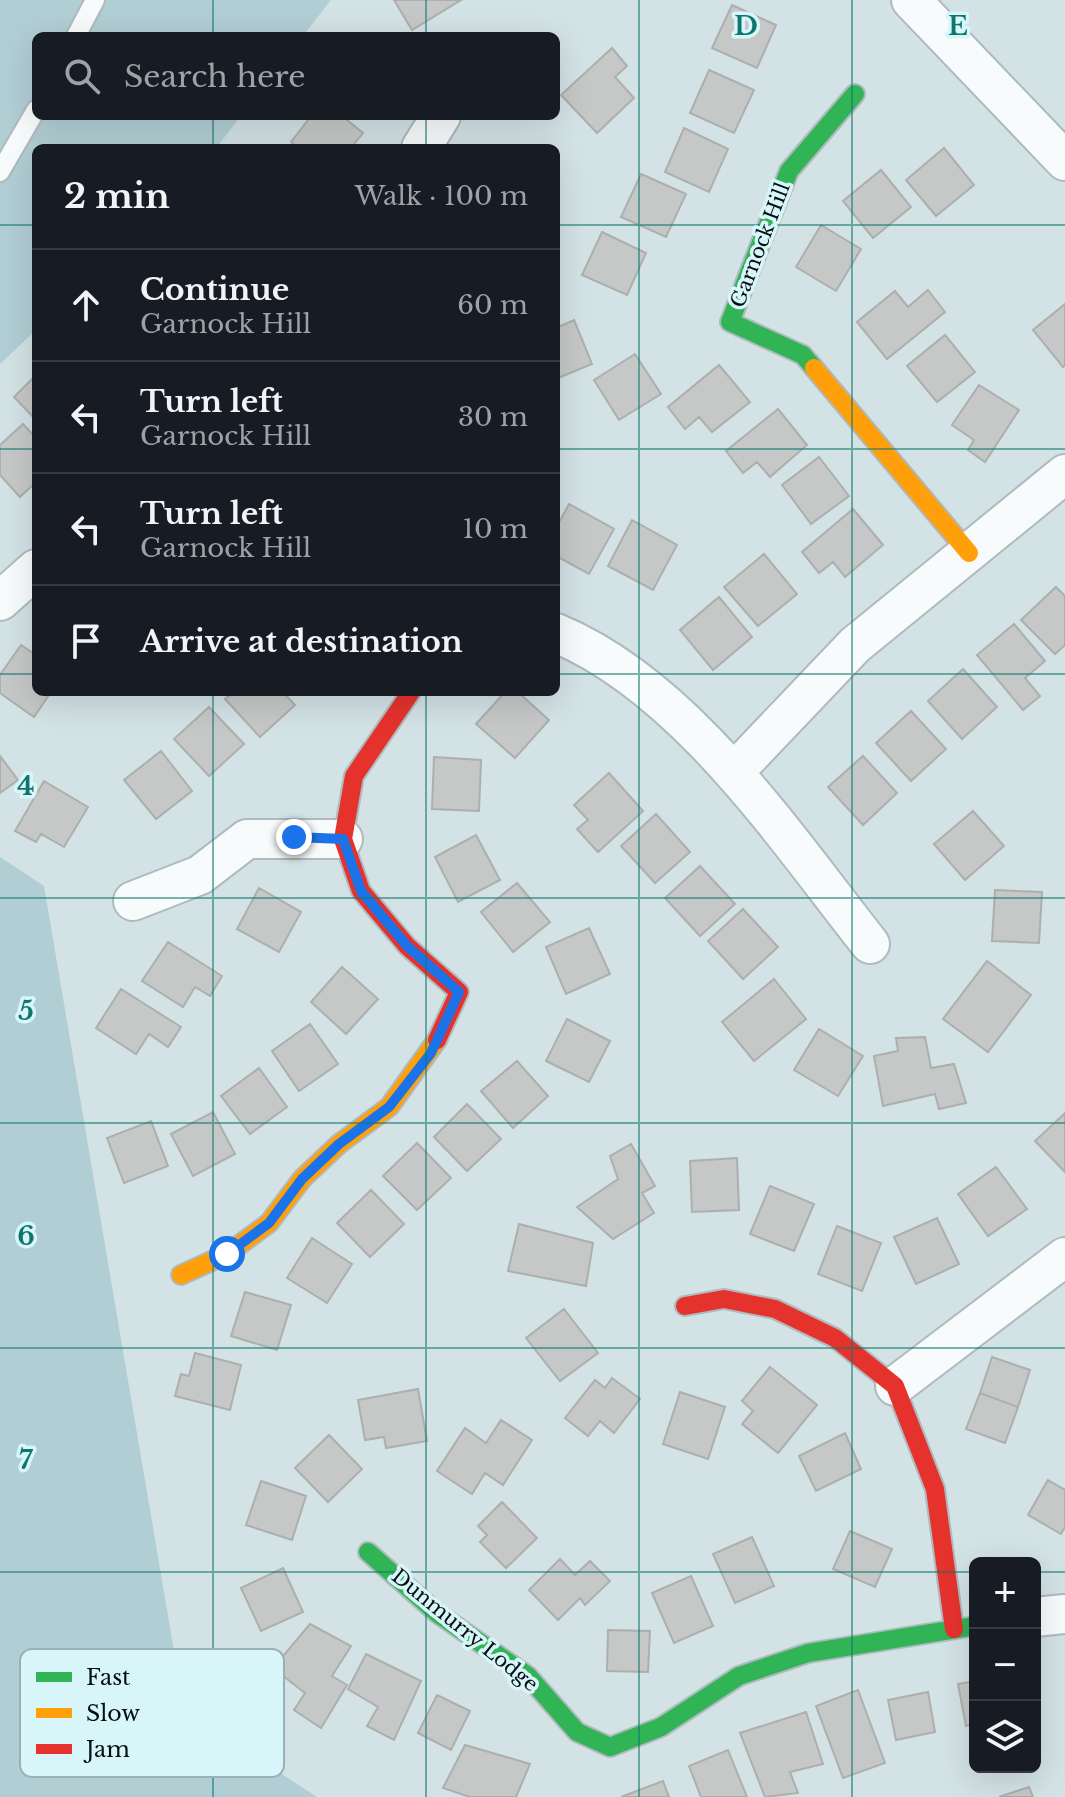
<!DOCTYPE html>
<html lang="en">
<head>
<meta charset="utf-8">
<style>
  body { margin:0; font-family:"Libre Baskerville",serif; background:#20242c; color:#f1f3f6 }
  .controls { position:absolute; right:24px; bottom:24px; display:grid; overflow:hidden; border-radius:12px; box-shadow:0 8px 32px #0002 }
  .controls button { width:72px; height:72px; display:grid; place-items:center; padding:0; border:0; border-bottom:2px solid #363941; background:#171b24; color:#f1f3f6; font:40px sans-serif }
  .stop { position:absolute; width:24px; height:24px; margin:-18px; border:6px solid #1a73e8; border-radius:50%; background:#fff }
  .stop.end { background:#1a73e8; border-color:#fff; box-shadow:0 2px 8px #0008 }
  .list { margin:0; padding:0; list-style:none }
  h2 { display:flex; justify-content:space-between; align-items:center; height:104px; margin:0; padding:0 32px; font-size:34px }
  h2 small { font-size:26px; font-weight:400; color:#9ea1a6 }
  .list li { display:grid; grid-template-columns:52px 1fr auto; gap:24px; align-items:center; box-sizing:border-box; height:112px; padding:0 32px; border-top:2px solid #363941 }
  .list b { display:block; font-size:30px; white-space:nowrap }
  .list p { margin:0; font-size:26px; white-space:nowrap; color:#9ea1a6 }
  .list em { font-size:26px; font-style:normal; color:#9ea1a6 }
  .icon { flex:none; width:44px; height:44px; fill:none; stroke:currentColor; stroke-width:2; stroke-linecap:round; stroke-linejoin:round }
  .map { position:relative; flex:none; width:1065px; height:1797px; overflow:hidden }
  .search { position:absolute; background:#171b24; box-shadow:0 8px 32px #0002; left:32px; top:32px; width:528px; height:88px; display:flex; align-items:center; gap:20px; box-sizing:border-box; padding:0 28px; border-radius:12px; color:#9ea1a6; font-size:30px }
  .panel { position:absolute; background:#171b24; box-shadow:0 8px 32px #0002; left:32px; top:144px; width:528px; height:552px; border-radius:12px }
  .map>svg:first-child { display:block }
  .green { fill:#b1ced4 }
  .building { fill:#c5c8c7; stroke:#acafae; stroke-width:2 }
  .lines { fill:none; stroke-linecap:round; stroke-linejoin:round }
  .lane-casing { stroke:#aebabd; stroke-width:22 }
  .street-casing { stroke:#aebabd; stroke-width:42 }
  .fast-casing { stroke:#aebabd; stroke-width:22 }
  .slow-casing { stroke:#aebabd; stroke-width:22 }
  .jam-casing { stroke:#aebabd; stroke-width:22 }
  .lane { stroke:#f8fbfb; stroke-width:18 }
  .street { stroke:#f8fbfb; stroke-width:38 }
  .fast { stroke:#30b455; stroke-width:18 }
  .slow { stroke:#ff9f0a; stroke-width:18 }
  .jam { stroke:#e5322d; stroke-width:18 }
  .route { stroke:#1a73e8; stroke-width:10 }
  .grid { fill:none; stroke:#0f766e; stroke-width:2; stroke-opacity:0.55 }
  .labels { text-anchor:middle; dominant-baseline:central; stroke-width:7; stroke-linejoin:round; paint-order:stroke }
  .street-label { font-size:20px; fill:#050e10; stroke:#d8f5fa }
  .key { fill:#d8f5fa; stroke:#99b0b4; stroke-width:2 }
  .key-label { font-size:22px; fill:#050e10 }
  .grid-label { font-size:26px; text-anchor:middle; font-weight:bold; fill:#0f766e; stroke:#d8f5fa; stroke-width:7; stroke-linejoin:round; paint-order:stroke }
</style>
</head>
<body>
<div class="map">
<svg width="1065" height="1797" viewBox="0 0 1065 1797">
  <rect width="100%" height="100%" fill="#d3e2e5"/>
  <!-- green -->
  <path class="green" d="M0,0H331L303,36H36V116H241L216,148H36V330L0,364Z
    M0,857L44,886L184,1710L317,1797H0Z"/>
  <!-- building -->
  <path class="building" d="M394,0H461L412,30Z
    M732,5L776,25L757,68L712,48Z
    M612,48L627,66L615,77L634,98L597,133L561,95Z
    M709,70L754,90L734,133L690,113Z
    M311,116H342L363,133L351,148H299L291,142Z
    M684,128L728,149L709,192L665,172Z
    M944,148L974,185L936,216L906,180Z
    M881,170L911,207L873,238L843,201Z
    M641,174L686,194L666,237L621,217Z
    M821,225L861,249L836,291L796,267Z
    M602,232L646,253L627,295L582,275Z
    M928,290L945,312L887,359L857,322L895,291L908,307Z
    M1065,304V365L1063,367L1033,330Z
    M574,320L592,364L556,379V328Z
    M945,335L975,372L937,402L907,366Z
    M635,354L661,394L619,420L594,380Z
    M719,365L750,402L712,432L699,417L685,429L668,407Z
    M36,375V420L14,397Z
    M979,385L1019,410L985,462L968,450L974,440L952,425Z
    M778,409L807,445L770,477L757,462L743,473L726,451Z
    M23,424L36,438V482L20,497L0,475V445Z
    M819,457L849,496L811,524L782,485Z
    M569,504L614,529L589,574L556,556V528Z
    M853,509L883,545L845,577L833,562L819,573L802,552Z
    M632,520L677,545L653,590L608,566Z
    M764,554L797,594L758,626L724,587Z
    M1056,587L1065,596V645L1055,654L1021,620Z
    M719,597L752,637L713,670L680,630Z
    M1014,624L1045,661L1025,678L1040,696L1023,710L977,655Z
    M21,645L36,655V692H51L34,717L0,693V675Z
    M963,669L997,707L962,739L928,701Z
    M233,692H283L295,705L260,737L225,699Z
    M505,692H518L549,720L515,758L476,724Z
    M209,707L244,744L209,776L174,739Z
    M911,711L946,749L911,781L876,743Z
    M161,751L192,791L156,819L124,780Z
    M0,756L18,780L0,793Z
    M863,756L897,793L863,825L828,787Z
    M434,757L481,760L479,811L432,809Z
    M609,773L643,811L598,852L577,829L588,820L574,805Z
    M44,781L88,807L64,847L41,834L36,842L15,831Z
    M973,811L1004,846L965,880L934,844Z
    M656,814L690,852L655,883L621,846Z
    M476,835L500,880L458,902L435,857Z
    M700,866L735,904L700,936L665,898Z
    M517,883L550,922L513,952L481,912Z
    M259,888L301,912L279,952L237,929Z
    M995,890L1042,892L1039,943L992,941Z
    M743,909L778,947L743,979L708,941Z
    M589,928L610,974L566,994L546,947Z
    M168,942L222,976L210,996L195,987L183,1007L142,981Z
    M987,961L1031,995L988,1052L943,1019Z
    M342,967L378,999L346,1034L311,1002Z
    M774,979L806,1019L754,1061L722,1022Z
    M121,989L181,1027L168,1047L149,1034L136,1054L96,1028Z
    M567,1019L610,1041L589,1082L546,1061Z
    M310,1024L338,1064L299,1091L272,1051Z
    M819,1029L863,1056L838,1096L794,1070Z
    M925,1037L931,1068L954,1064L966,1103L939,1109L935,1094L883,1106L874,1056L898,1051L896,1038Z
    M517,1061L548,1096L513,1128L481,1091Z
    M259,1068L287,1107L250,1134L221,1096Z
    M467,1104L501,1139L467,1171L434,1137Z
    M213,1112L235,1154L193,1176L171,1134Z
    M1065,1113V1172L1035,1141Z
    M151,1121L168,1166L124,1183L107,1138Z
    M417,1143L451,1178L417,1210L383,1176Z
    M631,1144L655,1186L642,1193L654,1213L613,1239L577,1207L618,1179L610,1156Z
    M737,1158L739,1210L692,1212L690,1161Z
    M996,1167L1027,1209L988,1236L958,1194Z
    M770,1186L814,1204L794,1251L750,1234Z
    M371,1190L404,1224L370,1257L337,1223Z
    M937,1218L959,1264L916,1284L894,1237Z
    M519,1224L593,1243L586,1286L508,1271Z
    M837,1226L881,1243L862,1291L818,1274Z
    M312,1238L352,1264L327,1303L287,1278Z
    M245,1292L291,1305L277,1350L231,1336Z
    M564,1309L598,1353L560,1381L526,1338Z
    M195,1353L241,1365L230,1410L175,1396L181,1374L189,1376Z
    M992,1357L1030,1370L1018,1407L980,1393Z
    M770,1367L817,1405L778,1453L742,1424L753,1411L742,1401Z
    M612,1378L640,1399L614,1433L600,1421L588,1436L565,1418L595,1380L605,1388Z
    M418,1389L427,1441L386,1448L384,1437L365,1440L358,1400Z
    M680,1392L725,1407L708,1459L663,1444Z
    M980,1393L1018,1407L1005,1443L966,1429Z
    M501,1420L532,1440L503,1485L485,1473L472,1494L437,1471L465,1428L486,1443Z
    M845,1433L861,1469L816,1491L799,1456Z
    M329,1435L362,1469L328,1502L295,1468Z
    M1048,1480L1065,1490V1527L1061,1534L1028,1515Z
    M261,1481L306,1496L292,1540L246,1525Z
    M502,1502L537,1538L506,1568L480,1542L487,1535L478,1526Z
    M850,1531L892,1549L875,1587L833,1569Z
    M752,1537L774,1586L735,1603L713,1554Z
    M560,1559L575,1575L590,1561L610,1581L585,1605L580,1598L558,1620L529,1590Z
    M283,1568L303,1612L261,1631L241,1588Z
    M691,1576L713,1626L674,1643L652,1593Z
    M310,1624L351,1646L332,1676L347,1685L321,1728L294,1710L305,1693L273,1668Z
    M608,1630L650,1631L648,1672L607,1671Z
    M366,1654L421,1681L394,1740L367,1726L378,1707L348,1689Z
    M975,1681V1724L966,1726L958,1684Z
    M858,1690L885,1763L843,1778L816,1706Z
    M928,1692L935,1732L896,1740L888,1700Z
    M437,1695L470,1711L451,1750L418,1733Z
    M806,1712L823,1764L790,1772L798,1793L765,1797L740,1733Z
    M465,1745L530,1764L516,1797H470L443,1788Z
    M728,1750L747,1797H701L689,1766Z
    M663,1781L669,1797H621Z
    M1029,1787L1033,1797H999Z"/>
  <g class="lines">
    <defs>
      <path id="lane" d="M76,36L95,0
        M0,172L36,110"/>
      <path id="street" d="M911,0L1065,161
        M421,148L441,116
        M0,601L36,569
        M556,633C686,687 785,837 870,944
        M734,772L855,645L1065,474
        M133,901L200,875L247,839H343
        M895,1386L1065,1257
        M1035,1617L1065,1614"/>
      <path id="fast" d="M814,368L803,355L730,322L789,171L855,94
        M368,1552L437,1613L528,1676L577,1732L610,1747L661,1727L739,1676L808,1653L975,1626"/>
      <path id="slow" d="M814,368L969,553
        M181,1275L227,1254L269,1223L302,1179L339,1144L389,1107L437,1040"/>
      <path id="jam" d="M411,692L354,776L343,839L361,891L407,946L459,992L437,1040
        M685,1306L724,1299L775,1309L835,1338L895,1386L935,1489L954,1629"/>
    </defs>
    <!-- lane casing -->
    <use href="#lane" class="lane-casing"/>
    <!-- street casing -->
    <use href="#street" class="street-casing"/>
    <!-- fast casing -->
    <use href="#fast" class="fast-casing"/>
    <!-- slow casing -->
    <use href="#slow" class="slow-casing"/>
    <!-- jam casing -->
    <use href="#jam" class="jam-casing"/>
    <!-- lane -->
    <use href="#lane" class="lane"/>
    <!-- street -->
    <use href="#street" class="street"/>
    <!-- fast -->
    <use href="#fast" class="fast"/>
    <!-- slow -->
    <use href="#slow" class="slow"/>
    <!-- jam -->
    <use href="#jam" class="jam"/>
  </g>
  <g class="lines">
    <!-- route -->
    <path class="route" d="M227,1254L269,1223L302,1179L339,1144L389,1107L431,1053L459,992L407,946L361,891L343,839L294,837"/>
  </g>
  <!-- grid -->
  <path class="grid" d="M213,0V36M426,0V36M639,0V1797M852,0V1797M213,116V148M426,116V148M0,225H36M556,225H1065M0,449H36M556,449H1065M0,674H36M556,674H1065M213,692V1797M426,692V1797M0,898H1065M0,1123H1065M0,1348H1065M0,1572H975M1035,1572H1065"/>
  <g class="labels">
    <!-- street labels -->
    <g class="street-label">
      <text transform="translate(760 245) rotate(-69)">Garnock Hill</text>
      <text transform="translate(465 1630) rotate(39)">Dunmurry Lodge</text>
    </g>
  </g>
  <!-- legend -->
  <rect x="20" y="1649" width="264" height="128" rx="12" class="key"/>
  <rect x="36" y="1672" width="36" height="10" fill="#30b455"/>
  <rect x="36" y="1708" width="36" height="10" fill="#ff9f0a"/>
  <rect x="36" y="1744" width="36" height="10" fill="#e5322d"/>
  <g class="key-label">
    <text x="86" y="1685">Fast</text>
    <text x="86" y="1721">Slow</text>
    <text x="86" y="1757">Jam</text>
  </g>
  <g class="grid-label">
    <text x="746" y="35">D</text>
    <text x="958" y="35">E</text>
    <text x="26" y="795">4</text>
    <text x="26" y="1020">5</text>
    <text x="26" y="1245">6</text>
    <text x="26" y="1469">7</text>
  </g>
</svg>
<div class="controls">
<button>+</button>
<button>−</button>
<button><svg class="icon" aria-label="layers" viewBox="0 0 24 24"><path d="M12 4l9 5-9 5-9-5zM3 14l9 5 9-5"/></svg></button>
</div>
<div class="stop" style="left:227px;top:1254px"></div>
<div class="stop end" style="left:294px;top:837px"></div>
<div class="search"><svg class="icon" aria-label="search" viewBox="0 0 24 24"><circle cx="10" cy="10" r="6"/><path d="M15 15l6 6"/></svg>Search here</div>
<section class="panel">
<h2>2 min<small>Walk · 100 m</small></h2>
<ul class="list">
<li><svg class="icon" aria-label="ahead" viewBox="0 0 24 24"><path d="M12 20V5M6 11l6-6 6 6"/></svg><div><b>Continue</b><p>Garnock Hill</p></div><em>60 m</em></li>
<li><svg class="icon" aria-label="left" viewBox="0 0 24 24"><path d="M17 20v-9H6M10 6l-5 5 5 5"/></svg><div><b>Turn left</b><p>Garnock Hill</p></div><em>30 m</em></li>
<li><svg class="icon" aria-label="left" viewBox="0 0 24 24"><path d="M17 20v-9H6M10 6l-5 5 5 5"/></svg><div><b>Turn left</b><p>Garnock Hill</p></div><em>10 m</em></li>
<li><svg class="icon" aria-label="arrive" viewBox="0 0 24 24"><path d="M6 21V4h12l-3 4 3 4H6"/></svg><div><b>Arrive at destination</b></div></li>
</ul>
</section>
</div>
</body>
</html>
